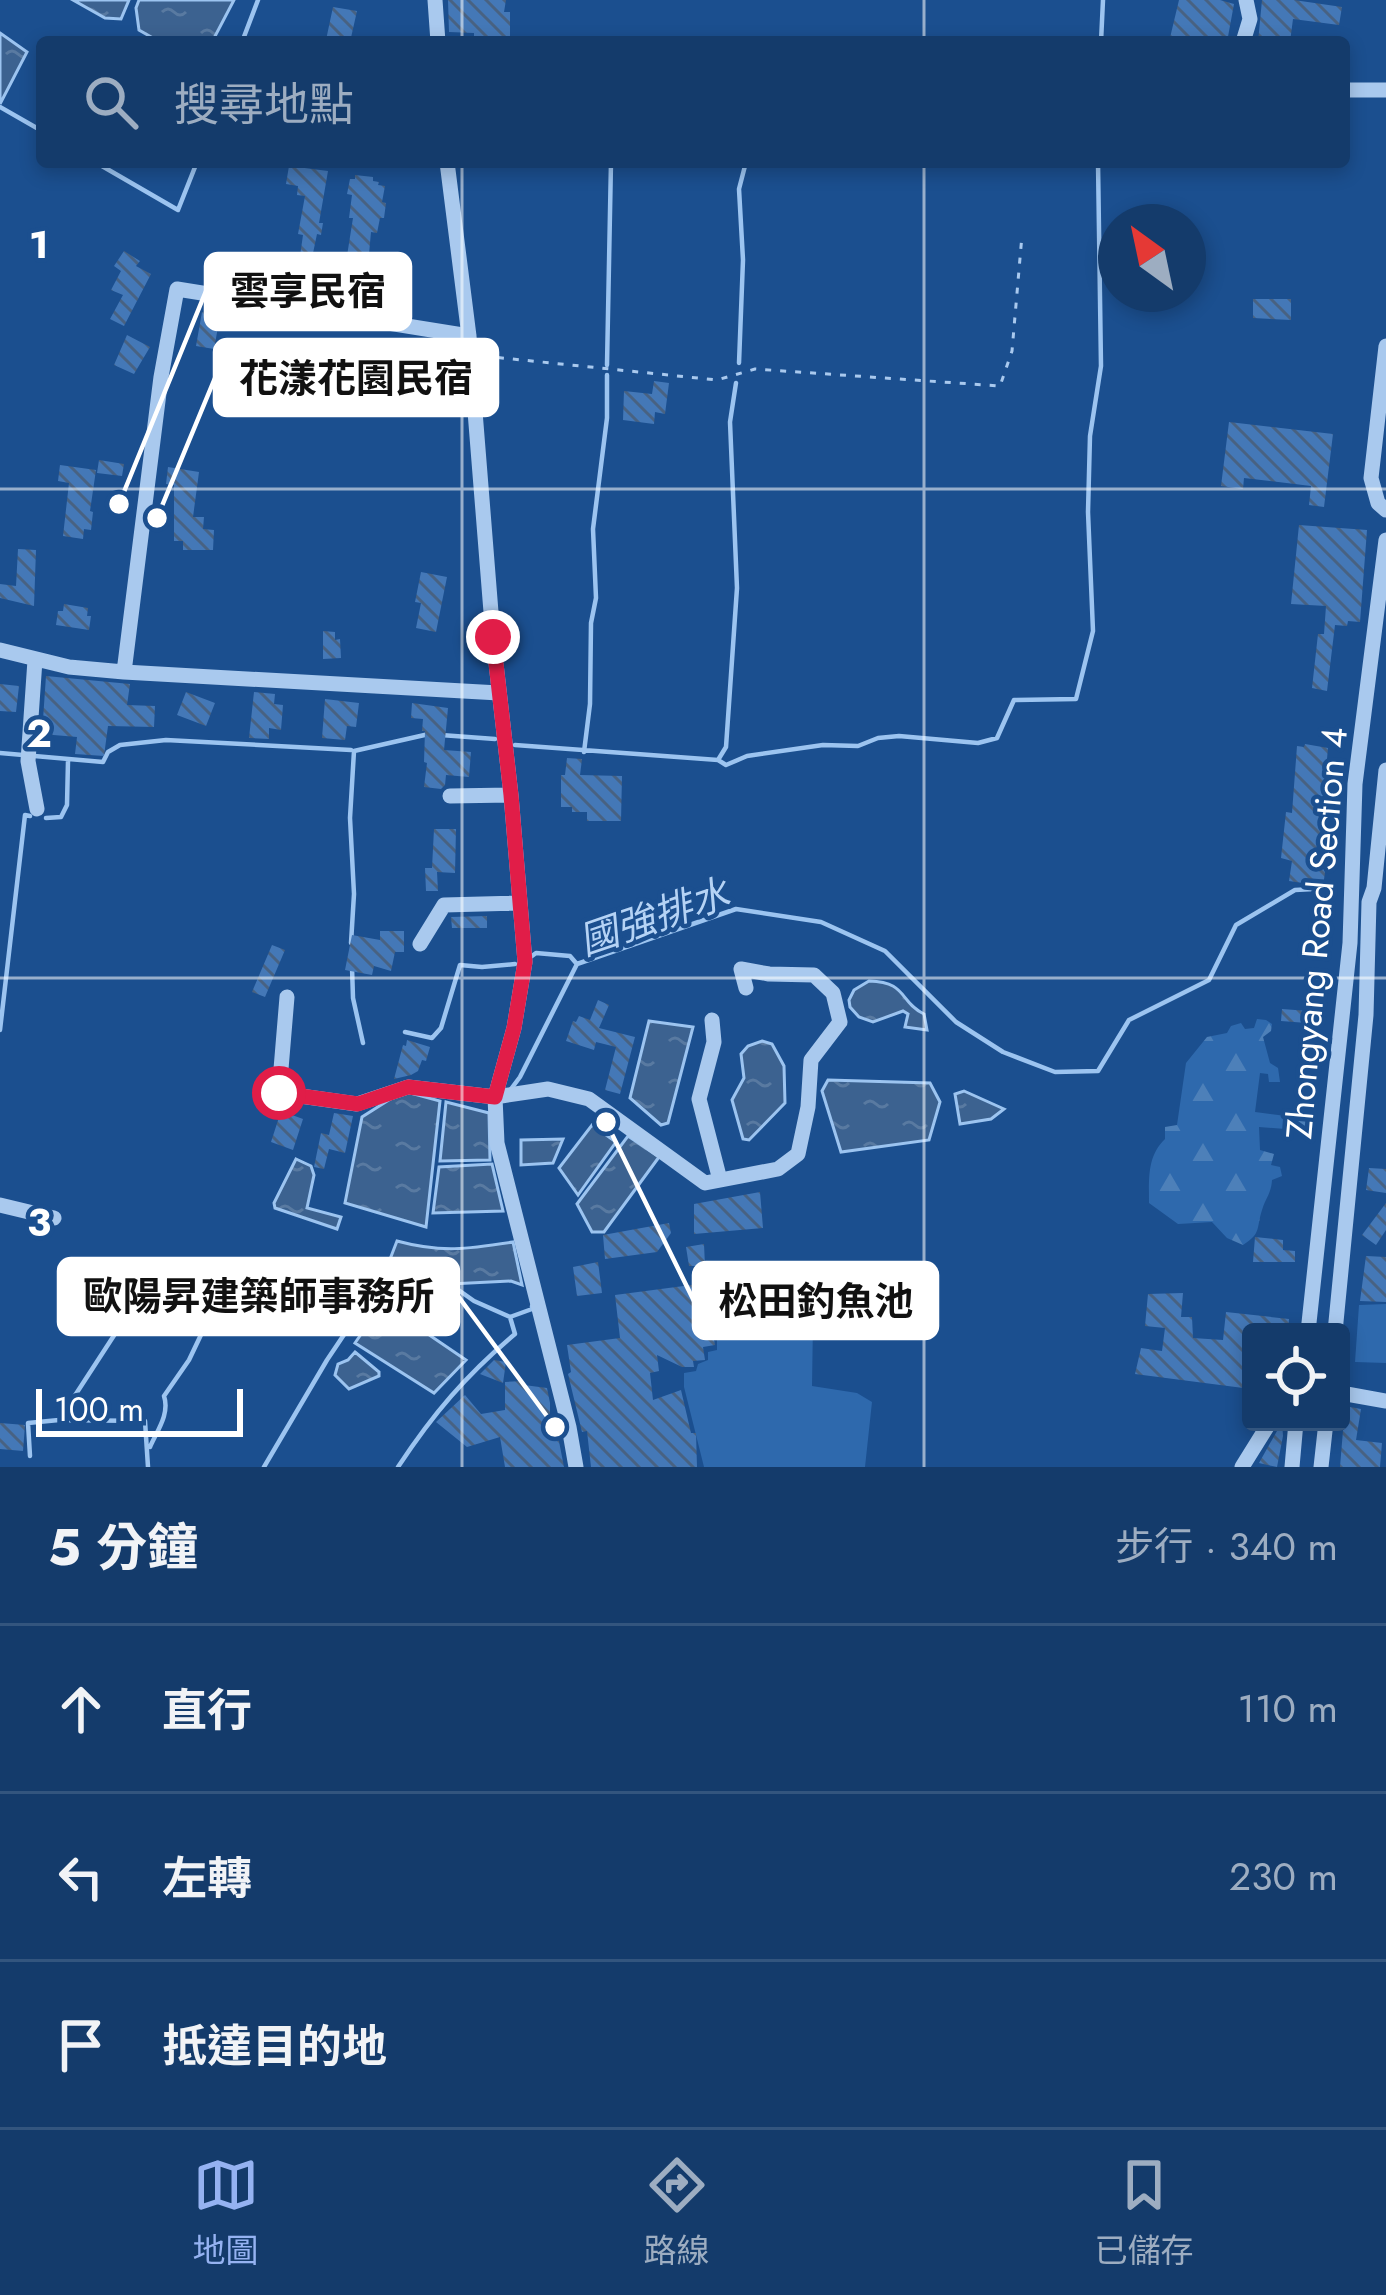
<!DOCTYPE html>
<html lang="zh-TW">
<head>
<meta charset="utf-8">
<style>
  body { margin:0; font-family:Jost,"Noto Sans TC",sans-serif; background:#214673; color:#f1f3f6 }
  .controls { position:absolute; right:36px; bottom:36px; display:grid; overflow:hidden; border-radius:12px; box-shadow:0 6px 18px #0003 }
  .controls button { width:108px; height:108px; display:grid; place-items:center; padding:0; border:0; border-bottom:3px solid #33557e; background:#143b6b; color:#f1f3f6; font:60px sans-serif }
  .compass { position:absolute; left:1098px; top:204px; width:108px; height:108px; border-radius:50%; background:#143b6b; box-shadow:0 6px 18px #0003; rotate:327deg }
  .scale { position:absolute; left:36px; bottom:30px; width:207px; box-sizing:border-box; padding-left:12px; border:6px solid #fff; border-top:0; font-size:33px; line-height:42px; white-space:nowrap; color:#fff; -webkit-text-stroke:9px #1b4f8f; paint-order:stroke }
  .stop { position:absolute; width:36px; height:36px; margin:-27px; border:9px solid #e11d48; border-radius:50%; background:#fff }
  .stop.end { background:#e11d48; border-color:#fff; box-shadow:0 3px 12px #0008 }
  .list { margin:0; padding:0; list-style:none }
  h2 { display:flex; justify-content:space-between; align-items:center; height:156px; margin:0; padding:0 48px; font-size:51px }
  h2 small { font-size:39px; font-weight:400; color:#9dadc1 }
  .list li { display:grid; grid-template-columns:78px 1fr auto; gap:36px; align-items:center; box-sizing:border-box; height:168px; padding:0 48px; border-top:3px solid #33557e }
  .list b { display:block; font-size:45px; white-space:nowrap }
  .list em { font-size:39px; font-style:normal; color:#9dadc1 }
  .icon { flex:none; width:66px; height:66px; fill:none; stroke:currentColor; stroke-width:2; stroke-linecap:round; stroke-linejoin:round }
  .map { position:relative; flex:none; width:1386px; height:1467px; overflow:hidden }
  .search { position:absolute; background:#143b6b; box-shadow:0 6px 18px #0003; left:36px; right:36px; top:36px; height:132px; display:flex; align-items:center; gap:30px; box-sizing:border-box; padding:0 42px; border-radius:12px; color:#9dadc1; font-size:45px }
  .sheet { height:660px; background:#143b6b }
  nav { display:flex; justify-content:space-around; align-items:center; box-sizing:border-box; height:168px; border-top:3px solid #33557e; background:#143b6b; font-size:33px; color:#9dadc1 }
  nav a { display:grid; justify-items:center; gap:6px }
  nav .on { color:#95b2f1 }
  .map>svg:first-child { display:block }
  .green { fill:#2e69ad }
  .forest { fill:url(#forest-firs) }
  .water { fill:url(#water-ripples); stroke:#9cc4f0; stroke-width:3 }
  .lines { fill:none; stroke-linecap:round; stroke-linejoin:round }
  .stream { stroke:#9cc4f0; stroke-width:4.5 }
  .building { fill:url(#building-back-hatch) }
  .path { stroke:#a9c9ee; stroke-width:3; stroke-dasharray:6 9; stroke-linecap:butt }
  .minor { stroke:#a9c9ee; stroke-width:15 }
  .route { stroke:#e11d48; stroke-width:15 }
  .grid { fill:none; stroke:#fff; stroke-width:3; stroke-opacity:0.55 }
  .labels { text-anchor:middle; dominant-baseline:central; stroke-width:9; stroke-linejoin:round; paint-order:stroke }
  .street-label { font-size:36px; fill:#fff; stroke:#1b4f8f }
  .water-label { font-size:39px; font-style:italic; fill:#b5d3f5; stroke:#1b4f8f }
  .grid-label { font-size:39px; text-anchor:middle; font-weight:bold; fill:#fff; stroke:#1b4f8f; stroke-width:9; stroke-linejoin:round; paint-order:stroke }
  .leader { fill:none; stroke:#fff; stroke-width:4.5 }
  .callout-dot { fill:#fff; stroke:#1b4f8f; stroke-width:4.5 }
  .callout { fill:#fff; stroke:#fff; stroke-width:4.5 }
  .callout-label { font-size:39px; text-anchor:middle; font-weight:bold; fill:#111 }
</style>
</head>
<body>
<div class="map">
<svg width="1386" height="1467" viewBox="0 0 1386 1467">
  <defs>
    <pattern id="forest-firs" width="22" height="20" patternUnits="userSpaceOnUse" patternTransform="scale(3)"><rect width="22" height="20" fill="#2e69ad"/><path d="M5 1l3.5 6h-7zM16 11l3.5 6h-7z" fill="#4d80b9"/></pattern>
    <pattern id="water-ripples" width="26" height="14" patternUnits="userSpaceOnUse" patternTransform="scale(3)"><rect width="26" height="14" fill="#3c6290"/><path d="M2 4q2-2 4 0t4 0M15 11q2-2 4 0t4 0" fill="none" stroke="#597aa1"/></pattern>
    <pattern id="building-back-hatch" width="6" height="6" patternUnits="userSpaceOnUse" patternTransform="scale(3)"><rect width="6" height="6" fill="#4478b7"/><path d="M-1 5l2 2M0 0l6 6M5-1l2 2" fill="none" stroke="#486282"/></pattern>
  </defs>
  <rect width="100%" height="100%" fill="#1b4f8f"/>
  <!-- green -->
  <path class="green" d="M1386,1304V1363L1355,1362L1359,1305Z
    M813,1322L812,1386L857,1393L872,1402L865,1467H704L684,1387V1373L696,1371L698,1364L708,1360V1352L717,1350V1329Z"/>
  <!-- forest -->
  <path class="forest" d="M1257,1019L1266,1020L1272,1024L1271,1031L1263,1037L1270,1063L1278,1068L1280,1082H1269L1268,1074L1260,1073L1255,1112L1310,1119L1312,1129L1298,1130L1259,1127L1260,1150L1274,1154L1271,1165L1280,1167L1282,1176L1272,1180C1271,1194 1266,1197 1262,1210C1256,1228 1262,1233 1243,1245L1227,1238L1212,1222L1178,1224L1149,1203C1149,1179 1147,1156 1165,1139V1127L1177,1125L1186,1063L1207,1037L1227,1033L1231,1026L1241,1023L1245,1029L1254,1028Z"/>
  <!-- water -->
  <path class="water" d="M73,0H129L121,19L105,18Z
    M139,0H234L212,42H160L139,30L136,8Z
    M0,33L27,52L0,104Z
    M869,981C908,982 898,1001 924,1014L927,1030L905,1027L908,1014L903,1011L873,1022L859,1017L850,1007L849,1000L854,990Z
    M649,1021L693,1027L668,1123L661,1125L630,1098Z
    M762,1041L772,1044L784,1066L785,1103L749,1140L743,1139L732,1100L744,1078L741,1054L748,1046Z
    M828,1080L930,1083L940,1102L929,1140L841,1152L822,1091Z
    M403,1091L440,1101L426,1227L345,1203L362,1117Z
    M964,1091L1004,1109L991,1119L960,1124L955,1094Z
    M446,1102L489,1113L490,1160L440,1161Z
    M592,1125L616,1142L578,1195L559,1168Z
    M628,1136L659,1157L604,1232H592L577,1204Z
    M563,1139L553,1163L521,1165V1140Z
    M296,1159L311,1166L314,1175L307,1208L341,1217L337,1229L275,1208L274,1203Z
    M492,1164L503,1211L433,1213L439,1167Z
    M397,1241C441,1253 468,1249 513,1242L522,1285L511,1281L450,1284L387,1267Z
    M380,1307L419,1328L466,1360L434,1393L355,1343Z
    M355,1352L379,1372V1376L349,1389L335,1375L338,1364L348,1360Z"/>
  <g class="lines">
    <!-- stream -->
    <path class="stream" d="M242,42L258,0
      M1101,42L1103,0
      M0,107L42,131
      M95,162L178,210L197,162
      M739,363L743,260L739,189L746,162
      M607,365L611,162
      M441,735L495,739
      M515,745L718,760L726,765L747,756L823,745L858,746L878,738L899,736L978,743L997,738L1014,700L1076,699L1093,631L1088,512L1090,436L1101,366L1098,162
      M584,752L590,704L591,623L596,598L593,529L607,418V375
      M0,753L103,762L108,752L120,745L166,740L351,750
      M718,760L726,747L737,588L730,422L736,383
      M46,818L61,817L67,805L68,761
      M351,943L354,894L350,818L354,751L429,734
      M532,956L536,953L570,956L576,963
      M352,967L353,998L363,1043
      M0,1030L25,815L30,816
      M405,1032L432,1038L441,1028L460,965L482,967L515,964
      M511,1089L520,1077L577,964L736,909L821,922L885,951L956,1022L1003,1052L1055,1072L1098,1071L1129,1020L1209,980L1236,925L1295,890L1333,888
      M450,1284L474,1301L510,1317
      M59,1420L126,1317L141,1284L150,1281L265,1306L285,1313
      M150,1447C157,1431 170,1414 164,1396L189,1360L219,1297
      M30,1456L28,1423L59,1420L145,1421L148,1467
      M264,1467L327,1360L384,1275
      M398,1467C433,1414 466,1375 515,1334L510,1317L532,1309V1306"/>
  </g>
  <!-- building -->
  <path class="building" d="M448,0H506L504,12H510V42H474V33L449,32Z
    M1179,0H1220L1234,4L1227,42H1169Z
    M1262,0H1294L1342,7L1339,25L1293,19L1290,42H1258Z
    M333,7L357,11L350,42L326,40Z
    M289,166L328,171L319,223H323L321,235L317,234L312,258L323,259L318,299L271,292L276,253L300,256L303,235L298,234L305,196L297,195L298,186L286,184Z
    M355,175L373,177V181L379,182L378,185L385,186L382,202L386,203L384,218H380L377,233L371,232L369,254L373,255L366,305L340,300L353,218H349L352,195L347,194L350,179H355Z
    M124,251L140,261L136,266L151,274L124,326L110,319L123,295L111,290L121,271L114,266Z
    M1253,299H1291V320L1253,318Z
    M202,312L220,316L214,349L196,346Z
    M127,335L150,347L134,374L114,365Z
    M654,381L669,383L665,414L655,412L654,424L623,420L624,391L652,394Z
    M1229,422L1333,434L1324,507L1309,505L1311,486L1244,478L1243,489L1221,486Z
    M99,460L124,464L122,476L97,473Z
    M60,465L96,470L90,511L93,512L91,530L84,529L83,539L63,536L69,483L58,481Z
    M168,467L199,472L193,517H204L203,529L214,530L213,550H183V541H174V485L166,484Z
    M1299,525L1367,530L1360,622L1348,621L1347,626L1335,625L1327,691L1312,688L1318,634H1324L1326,606L1291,604Z
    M18,549L36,550L34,606L0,598V584L16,586Z
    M421,572L447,577L436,632L416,628L421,603L415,602Z
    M64,604L88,608L87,616H91L89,630L56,625L58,611H63Z
    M323,631L335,632V640L340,639L341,658L323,659Z
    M46,676L130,684L127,705L155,706L154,727L108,726L104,756L75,754L77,737L42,734Z
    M0,684L19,686L16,712L0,711Z
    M186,692L215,703L206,726L177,715Z
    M254,692L275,694L274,704L283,705L281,730L269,728V739L249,738Z
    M325,699L359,703L356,727L347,726L345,740L322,738Z
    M412,703L448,708L444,750L471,752L469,777L446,775L445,785L441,789L424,787L427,763L424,762L425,731H422L423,719L411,718Z
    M1305,744L1328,748L1321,824L1332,826L1323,886L1289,881L1292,861L1281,858L1286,812L1292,813L1297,746L1304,747Z
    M567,758L582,759L580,775L622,776L621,821H587V812H572V807H561V775H565Z
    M434,829H456L455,873L437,872L438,891H426L425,868H432Z
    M487,916V928H452L451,917Z
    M380,931H404V952H395L391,971L374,966L372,975L345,970L352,935L380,940Z
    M272,945L285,950L265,997L252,992Z
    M598,1000L609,1005L599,1028L635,1037L620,1094L605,1090L616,1047L596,1042L594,1050L566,1041L573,1021L576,1022L579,1016L590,1020Z
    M1282,1009L1308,1011L1307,1023L1281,1021Z
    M407,1040L430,1047L426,1061L422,1060L418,1071L411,1075L394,1079L403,1045L406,1046Z
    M281,1111L303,1119L293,1150L271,1142Z
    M334,1113L353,1116L345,1153L329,1149L324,1169L314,1167L321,1133L329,1135Z
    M1369,1168L1386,1169V1193L1366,1190Z
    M760,1192L763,1228L694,1234V1204Z
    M1386,1203V1230L1376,1245L1362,1235Z
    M669,1223L671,1233L657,1252L605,1259L603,1235Z
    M1255,1237L1283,1240V1250L1295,1251V1262H1253Z
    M704,1244L705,1266H689L686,1247Z
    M1366,1256L1386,1257V1302L1360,1301Z
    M598,1262L602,1293L577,1296L573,1267Z
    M699,1284L701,1325L711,1323L715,1345L703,1347L705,1360L693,1361L694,1367H682L657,1355L659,1371L650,1373L653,1400L681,1390L691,1433H696L697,1467H591L587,1431L582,1432L568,1374L571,1372L567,1345L620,1338L615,1295Z
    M1183,1293L1181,1317H1192L1193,1338L1223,1340L1226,1312L1289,1319L1288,1332H1251V1389L1135,1374L1141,1348L1162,1351L1165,1328L1145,1326L1148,1294Z
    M494,1360L506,1362L503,1383L480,1374Z
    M522,1381L524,1385L547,1388L550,1403V1421H555L564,1467H505L500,1437L467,1447L436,1422L465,1395L481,1414L505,1410V1382Z
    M1345,1406L1361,1409L1356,1440L1382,1443L1380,1467H1340Z
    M1282,1422L1283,1436L1277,1467L1259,1463Z
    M0,1423L25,1425L23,1451L0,1449Z"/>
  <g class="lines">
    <!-- path -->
    <path class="path" d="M483,356L717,380L755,369L1000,386L1012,351L1022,235"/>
    <!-- minor -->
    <path class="minor" d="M435,0L438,42
      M1243,42L1250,19L1246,0
      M1344,90H1386
      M447,162L469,336L493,637L511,795L525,962L514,1028L495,1097L497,1143L569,1427L576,1467
      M1386,346L1371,478L1378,503L1386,510
      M0,650L69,667L124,672L499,693
      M35,660L28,761L37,809
      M124,672L161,377L177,289L469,336
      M450,796L511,795
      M420,944L444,905L519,903
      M287,997L279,1093L357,1104L408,1087L495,1097L548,1089L589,1099L705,1183L778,1169L798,1154L808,1107L811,1060L840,1022L833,993L814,975L769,974L741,969L746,988
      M712,1020L714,1042L699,1099L720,1180
      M0,1205L54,1218
      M1308,1332L1350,943L1355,784L1386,540
      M1335,1332L1366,1015L1369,902L1374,888L1386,770
      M1341,1393L1386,1401
      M1242,1467L1270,1422
      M1292,1467L1296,1422
      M1321,1467L1326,1422"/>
  </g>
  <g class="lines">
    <!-- route -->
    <path class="route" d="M279,1093L358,1104L408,1087L495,1097L514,1028L525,962L511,795L493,637"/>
  </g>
  <!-- grid -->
  <path class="grid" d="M462,0V42M924,0V42M462,162V1467M924,162V1467M0,489H1386M0,978H1386"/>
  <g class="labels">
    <!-- street labels -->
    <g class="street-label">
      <text transform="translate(1316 933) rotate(-85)">Zhongyang Road Section 4</text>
    </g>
    <!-- water labels -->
    <g class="water-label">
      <text transform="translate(654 917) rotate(-19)">國強排水</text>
    </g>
  </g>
  <g class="grid-label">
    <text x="39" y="258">1</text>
    <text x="39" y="747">2</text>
    <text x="39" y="1236">3</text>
  </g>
  <!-- callouts -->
  <path class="leader" d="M119 504L206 291M157 518L215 378M555 1427L458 1296M606 1122L694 1301"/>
  <g class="callout-dot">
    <circle cx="119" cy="504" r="12"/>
    <circle cx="157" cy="518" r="12"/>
    <circle cx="555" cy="1427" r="12"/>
    <circle cx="606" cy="1122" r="12"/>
  </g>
  <g class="callout">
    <rect x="206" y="254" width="204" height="75" rx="12"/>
    <rect x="215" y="340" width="282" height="75" rx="12"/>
    <rect x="59" y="1259" width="399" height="75" rx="12"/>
    <rect x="694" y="1263" width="243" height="75" rx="12"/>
  </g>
  <g class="callout-label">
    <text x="308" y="305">雲享民宿</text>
    <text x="356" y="392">花漾花園民宿</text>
    <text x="259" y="1310">歐陽昇建築師事務所</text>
    <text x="816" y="1315">松田釣魚池</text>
  </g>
</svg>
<div class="controls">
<button><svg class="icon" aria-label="locate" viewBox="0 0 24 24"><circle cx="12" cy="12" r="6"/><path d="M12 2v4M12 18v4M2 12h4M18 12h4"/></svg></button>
</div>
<svg class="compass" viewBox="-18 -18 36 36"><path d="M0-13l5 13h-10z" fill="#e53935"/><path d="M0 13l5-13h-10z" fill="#9dadc1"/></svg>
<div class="scale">100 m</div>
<div class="stop" style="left:279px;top:1093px"></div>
<div class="stop end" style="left:493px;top:637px"></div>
<div class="search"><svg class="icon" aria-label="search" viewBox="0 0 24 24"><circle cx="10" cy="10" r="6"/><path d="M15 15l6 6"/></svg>搜尋地點</div>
</div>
<section class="sheet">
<h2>5 分鐘<small>步行 · 340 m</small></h2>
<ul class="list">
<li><svg class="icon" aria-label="ahead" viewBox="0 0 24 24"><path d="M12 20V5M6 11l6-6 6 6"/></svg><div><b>直行</b></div><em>110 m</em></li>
<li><svg class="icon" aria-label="left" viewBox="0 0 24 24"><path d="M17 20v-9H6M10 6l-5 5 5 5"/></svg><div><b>左轉</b></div><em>230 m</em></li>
<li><svg class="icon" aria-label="arrive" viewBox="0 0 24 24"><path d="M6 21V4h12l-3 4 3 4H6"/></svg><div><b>抵達目的地</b></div></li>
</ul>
</section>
<nav>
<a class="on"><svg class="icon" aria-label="map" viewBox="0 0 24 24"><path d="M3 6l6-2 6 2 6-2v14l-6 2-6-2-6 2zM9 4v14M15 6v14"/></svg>地圖</a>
<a><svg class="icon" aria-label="directions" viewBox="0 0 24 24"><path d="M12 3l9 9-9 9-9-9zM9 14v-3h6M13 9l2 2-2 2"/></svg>路線</a>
<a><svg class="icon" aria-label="saved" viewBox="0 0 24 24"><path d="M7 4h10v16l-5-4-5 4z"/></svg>已儲存</a>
</nav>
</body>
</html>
